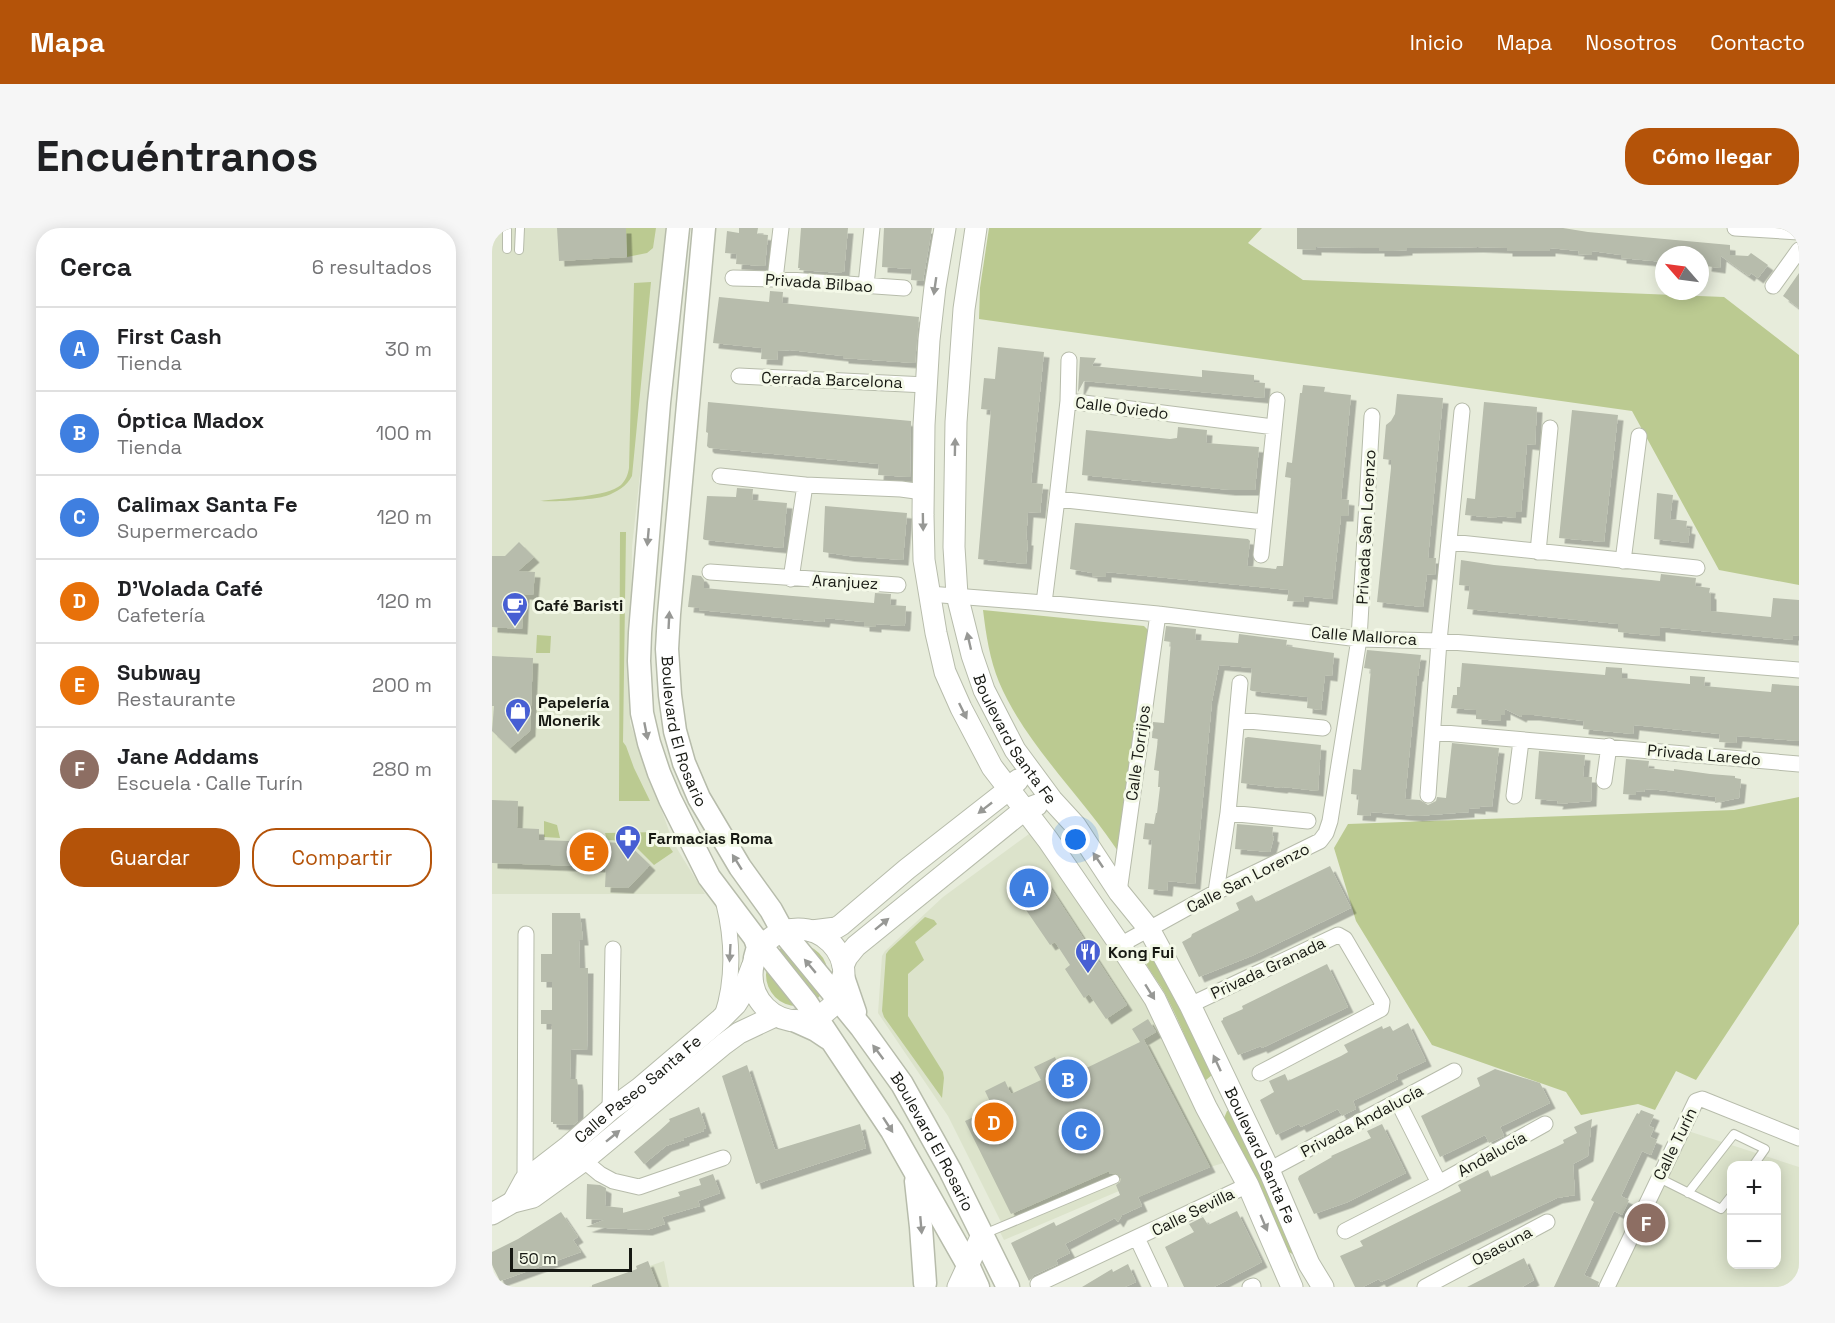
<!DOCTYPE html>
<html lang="es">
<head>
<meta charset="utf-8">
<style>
  body { margin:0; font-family:"Space Grotesk",sans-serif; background:#f6f6f6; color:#202124 }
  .controls { position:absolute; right:18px; bottom:18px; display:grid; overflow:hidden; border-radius:12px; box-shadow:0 3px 15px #0003 }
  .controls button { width:54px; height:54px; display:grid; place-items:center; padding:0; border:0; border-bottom:2px solid #e0e0e0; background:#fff; color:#202124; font:30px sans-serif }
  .compass { position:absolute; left:1163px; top:18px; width:54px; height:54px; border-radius:50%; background:#fff; box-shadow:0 3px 15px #0003; rotate:298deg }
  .scale { position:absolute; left:18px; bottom:15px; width:122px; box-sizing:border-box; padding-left:6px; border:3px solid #171913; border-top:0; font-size:16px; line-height:21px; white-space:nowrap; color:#171913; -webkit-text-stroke:4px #f4f9e8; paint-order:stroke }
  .you { position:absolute; left:584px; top:612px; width:21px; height:21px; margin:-15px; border:4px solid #fff; border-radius:50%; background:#1a73e8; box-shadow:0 0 0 9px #1a73e833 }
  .badge { display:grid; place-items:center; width:39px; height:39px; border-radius:50%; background:#b45309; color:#fff; font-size:20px; font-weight:700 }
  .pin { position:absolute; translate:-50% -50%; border:3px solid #fff; box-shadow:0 2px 6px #0006 }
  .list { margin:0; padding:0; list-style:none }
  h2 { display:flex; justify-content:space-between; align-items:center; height:78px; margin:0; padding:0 24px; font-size:26px }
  h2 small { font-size:20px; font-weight:400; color:#757577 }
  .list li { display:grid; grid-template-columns:39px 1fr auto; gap:18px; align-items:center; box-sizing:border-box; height:84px; padding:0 24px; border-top:2px solid #e0e0e0 }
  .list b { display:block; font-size:22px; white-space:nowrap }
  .list p { margin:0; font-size:20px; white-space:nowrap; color:#757577 }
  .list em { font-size:20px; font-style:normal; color:#757577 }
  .actions { display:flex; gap:12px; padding:18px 24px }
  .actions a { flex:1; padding:14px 0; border:2px solid #b45309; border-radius:24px; text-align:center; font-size:21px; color:#b45309 }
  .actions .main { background:#b45309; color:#fff }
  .map { position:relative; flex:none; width:1307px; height:1059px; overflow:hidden; border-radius:24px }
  header { display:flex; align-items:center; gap:36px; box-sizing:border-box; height:84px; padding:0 30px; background:#b45309; color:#fff }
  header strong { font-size:28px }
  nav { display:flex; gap:33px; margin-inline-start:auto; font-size:21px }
  .intro { display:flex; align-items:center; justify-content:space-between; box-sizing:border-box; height:144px; padding:0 36px }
  h1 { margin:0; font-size:42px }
  .button { padding:15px 27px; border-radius:24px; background:#b45309; color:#fff; font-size:21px; font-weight:700 }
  main { display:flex; gap:36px; padding:0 36px }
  aside { flex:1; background:#fff; border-radius:24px; box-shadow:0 3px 15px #0003 }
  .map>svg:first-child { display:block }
  .built { fill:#dce3cb; fill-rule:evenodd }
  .green { fill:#bbca91 }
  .building { fill:#b7bcac; filter:url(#shadow) }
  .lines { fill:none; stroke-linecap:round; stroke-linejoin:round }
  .lane-casing { stroke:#b7bcab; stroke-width:10 }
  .street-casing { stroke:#b7bcab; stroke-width:17 }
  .secondary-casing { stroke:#b7bcab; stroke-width:23 }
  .primary-casing { stroke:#b7bcab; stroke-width:25 }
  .lane { stroke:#fff; stroke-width:8 }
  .street { stroke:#fff; stroke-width:15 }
  .secondary { stroke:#fff; stroke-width:21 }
  .primary { stroke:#fff; stroke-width:22 }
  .oneway { fill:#979895 }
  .labels { text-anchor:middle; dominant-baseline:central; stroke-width:6; stroke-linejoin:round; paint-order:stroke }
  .street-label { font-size:16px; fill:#171913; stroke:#f4f9e8 }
  .poi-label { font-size:16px; font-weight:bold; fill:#171913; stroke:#f4f9e8; text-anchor:start }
</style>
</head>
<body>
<header>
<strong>Mapa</strong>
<nav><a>Inicio</a><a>Mapa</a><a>Nosotros</a><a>Contacto</a></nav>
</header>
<div class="intro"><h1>Encuéntranos</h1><a class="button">Cómo llegar</a></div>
<main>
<aside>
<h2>Cerca<small>6 resultados</small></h2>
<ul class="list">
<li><span class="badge" style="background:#3f7fe0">A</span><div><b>First Cash</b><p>Tienda</p></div><em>30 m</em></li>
<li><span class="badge" style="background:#3f7fe0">B</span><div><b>Óptica Madox</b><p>Tienda</p></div><em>100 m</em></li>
<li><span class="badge" style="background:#3f7fe0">C</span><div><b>Calimax Santa Fe</b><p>Supermercado</p></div><em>120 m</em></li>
<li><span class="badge" style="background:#e8710a">D</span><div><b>D'Volada Café</b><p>Cafetería</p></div><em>120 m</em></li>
<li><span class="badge" style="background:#e8710a">E</span><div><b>Subway</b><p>Restaurante</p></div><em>200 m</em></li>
<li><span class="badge" style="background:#8d6e63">F</span><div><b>Jane Addams</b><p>Escuela · Calle Turín</p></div><em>280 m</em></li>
</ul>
<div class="actions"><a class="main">Guardar</a><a>Compartir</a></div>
</aside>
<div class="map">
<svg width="1307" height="1059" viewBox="0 0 1307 1059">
  <defs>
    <filter id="shadow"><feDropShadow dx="5.5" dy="5.5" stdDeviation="0" flood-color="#0004"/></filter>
  </defs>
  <rect width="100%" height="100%" fill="#e7ecdb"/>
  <!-- built -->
  <path class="built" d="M0,0H175L140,319L138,495L180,611L187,624L213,666H0Z
    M537,606L543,609L651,765L735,934L718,939L647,969L641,957L512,1012L506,1000L511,998L456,888L386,785L390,728L393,723L451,669Z
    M1196,903L1307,939V1059H1121ZM1240,938H1284V1036H1240Z
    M172,1033L177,1059H97Z"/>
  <!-- green -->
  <path class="green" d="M133,0H164L161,20L155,25L135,29Z
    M497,0H770L756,15L811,52L1232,69L1307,127V357L1227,342L1140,183L487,91L488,60Z
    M159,54L140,248C135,258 125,264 114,268C101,272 62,274 48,273C68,270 115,269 129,257C134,252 136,246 137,240L142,55Z
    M128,304H134L131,514L134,518L142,540L158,573H127Z
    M491,382L652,398L656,402L631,631C594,572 534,518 507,454C498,432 494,407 491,382Z
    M45,407L59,408L58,425H44Z
    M1307,569V696L1204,852L1184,843L1163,882L1146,876L1089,887L1074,864L940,817L864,693L842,620L856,596L1242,582Z
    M52,593L65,597L68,610L52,609Z
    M167,604L181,624L162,637L138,613L115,612L113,605Z
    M433,689L442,692L445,696L423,714L432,732L416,746V788L451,844L452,850L450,870L392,789L390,783L394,726L397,722Z
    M274 747a31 31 0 1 1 62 0a31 31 0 1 1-62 0Z
    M656,719L664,726L720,847L714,852L710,851C699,822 687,792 672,764C665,751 652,738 650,723L652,720Z
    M738,882L742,884L802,1027L797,1024L783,998L732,890L735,883Z"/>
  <!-- building -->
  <path class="building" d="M65,0H134L135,29L67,33Z
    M247,0H266L265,6L276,7L273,38L244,36L245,26L233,25L235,3L247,5Z
    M309,0H356L352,44H350V45L307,42L308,40H306Z
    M392,0H440L431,53L419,52L420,41L390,39Z
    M805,0H1071L1096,4L1238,17V27L1256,28L1259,25L1276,37L1266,50L1259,45L1257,48L1229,28L1228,40L1214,38L1215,31L1208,30V27H1172V34L1129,30V27L1100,23V27L1086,26L1087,23L1058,20V23H1015V20L986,19L915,20V22L901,23H887V20H867L824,19V22L805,21Z
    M1307,45V80L1291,68Z
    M278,63L291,64L290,75L427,89L423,135L351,130V128L298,122L286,123L285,132L269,131L270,120L221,115L227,69L277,74Z
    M506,119L552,124L539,255L551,256L548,285L536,284L534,312H536L534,336L486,331L499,182L489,181L492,150L503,151Z
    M588,129L604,130L600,138L710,149V142L762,147V154L773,155L772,170L592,153L586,164Z
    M811,157L833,159L832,164L859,167L849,271L857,272L856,288H849L840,371L812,368L811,374L795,373L797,362L614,344V349L600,348V345L578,341L583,295H585L756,311L758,313L755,338L784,341L785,338H791L799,250L793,249L795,234L800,235L808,165H810Z
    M905,166L951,170L936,330H944L943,347L935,346L931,379L885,374L899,240V232L891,231L894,197L899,193L903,186Z
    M216,174L419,193L418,249L386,247L387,236L217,220L215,218L216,205L214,204Z
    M992,174L1045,179L1043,217L1035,216L1029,284H1024V290L1005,288V290L973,287L975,270L983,271Z
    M1080,182L1126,187L1112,314L1067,310Z
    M686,199L715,202L714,215L767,219L763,262H738L590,247L594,202L678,211L685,210Z
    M245,260L261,261L260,272L295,275L291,320L213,312L211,311L215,268L244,269Z
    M1165,265L1181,267L1178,291L1195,293L1194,300L1198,301L1196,315L1162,311Z
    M333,278L415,285L411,332L357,328L331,324Z
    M27,314L42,329L26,343L43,344L41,367L32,366L30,401L0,399V328H13Z
    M969,332L1002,337L1159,352L1168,353L1169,346L1204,350L1203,358L1218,360L1217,365L1219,366V383L1279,389L1281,370L1307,372V408L1301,407V412L1168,399V408L1126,404V396L975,381L978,358L967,357Z
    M200,347L209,348L212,352V360L244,363L382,375L383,365L399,366L398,377L414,378L413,396L412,398L384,396V399L372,398V394L333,390L332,394L207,382V380L196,379Z
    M674,398L704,401L703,412L746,415L747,406L795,412L794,418L842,425L840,448L833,447L829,482L815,480L816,469L760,463L758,462L760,440L727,437L720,473L703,656L676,653L675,663L656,661L660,612L651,611L653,595L662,596L664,585H665L668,559H666L667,543L662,542L666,511L660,510L661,494L672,495L679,414L672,413Z
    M875,422L929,427L926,448H925L913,571L928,572L936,577L944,573L945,569L954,570L960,515L1007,520L1000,579L988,578V581L977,580V584L925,588L879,584L878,588L865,587L867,567L859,566L861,541L869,542L879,441L872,440Z
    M0,428L41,430L38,503L18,520L0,503L2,478H0Z
    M970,435L1113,447L1114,439L1130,440V450L1198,456V448L1213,449L1212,458L1279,464L1280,456L1307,458V513L1245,508L1244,515L1227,514L1228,506L1142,497L1141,506L1091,501L1092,493L1042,487H1030L1029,489L1013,481V487H1009V493L984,491V482L959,480L961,467H965V459H968Z
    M756,509L829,517L826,563L791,559L790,560L749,555L753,510Z
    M1047,523L1093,527L1091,549H1100L1099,573L1065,576L1066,573L1043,571Z
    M1134,531L1157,533L1156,540L1182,543V541L1218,546L1243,548V550L1249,551L1247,570L1223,575L1224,569L1167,562L1153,561L1152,564L1144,563V567L1131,566Z
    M0,572L26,573L25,600L47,601V612L135,615L158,637L136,660L113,659L114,639L0,635Z
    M745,596L781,599L780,608L782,609L778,624L743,621Z
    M838,638L859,680L762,727L707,749L690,714L699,709L700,706L747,682L744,675L760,667L764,674Z
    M545,639L635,777L614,791L597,766L592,770L573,741L578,737L563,714L558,717L517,657Z
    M60,685H88L91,712H87L88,740H96L95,822L79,821L78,851H85L86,858V893L81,897L61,896V894H59L60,796H49V782H60V754H49V726H60Z
    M835,736L856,779L770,820L769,818L746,827L729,793L731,792V790L751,781L750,778Z
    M656,791L664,804L649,813L652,812L718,939L646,969L650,978L630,987L626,994L623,990L573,1016L578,1025L564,1032L566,1036L542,1047L537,1053L519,1015L562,994L564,998L628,967L624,957L628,954L629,949L624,945L618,946L617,943L519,986L473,893L501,880L493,863L513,853L519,866L549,852L542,839L563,829L568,843L579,838L582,846L648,814L640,801Z
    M916,795L934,833L904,847L906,851L861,873L864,881L850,888L846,881L809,899L807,896L784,907L768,872L782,864L777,853L793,846L796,853L849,828L856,824L852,817L890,798L891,801L898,798L901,803Z
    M255,837L283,922L368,896L374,920L264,956L230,848Z
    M1003,841L1048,855L1058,875L1008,899L1012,908L997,915L993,907L948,929L929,888L988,858L985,850Z
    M207,879L214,900L211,901L212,903L192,910V912L174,918L152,936L142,924L167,903L178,893L177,891Z
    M1149,882L1162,887L1157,898L1162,900L1158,909L1165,912L1159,927L1150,923L1129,968L1137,972L1130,987L1122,983L1092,1047L1107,1054L1105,1059H1062L1102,974L1099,972L1145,885L1147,886Z
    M1100,891L1096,928L1081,936L1083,967L1065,970L889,1054L887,1051L871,1059H863L848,1028L871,1018L868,1013L969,963L966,957L996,942L999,949L1064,919L1072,915L1071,912L1085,905L1082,899Z
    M890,896L914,945L856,974L822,986L806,951L807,948L840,929L839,928L879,910L875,903Z
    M221,946L228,965L206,973L208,978L170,989L173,996L155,1002L94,999L112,992L94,991L95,956L108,957L114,960L113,978L131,980V985L188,968L186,964L209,957L207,951Z
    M745,983L770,1034L722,1059H692L673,1019L702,1004L697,996L711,989L716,997Z
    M69,984L86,1009L81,1012L89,1024L8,1053L0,1037V1024L26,1011Z
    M1032,1030L1042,1052L1030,1059H975Z
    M156,1033L166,1059H100V1057L145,1041L144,1038Z
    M636,1036L644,1054L633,1059H590L620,1041L621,1044Z"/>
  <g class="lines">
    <defs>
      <path id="lane" d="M15,21V0
        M27,22L28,0
        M1167,950L1229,981L1240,967
        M1196,965L1242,906L1273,921L1261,938
        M492,1006L623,951"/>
      <path id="street" d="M1243,0L1307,4
        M241,50L283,51L412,60
        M283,51L289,0
        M374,57L380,0
        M1281,58L1307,22
        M247,148L434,157
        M576,173L782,199
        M228,248L313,257L409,261L431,264
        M565,271L772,294
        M958,314L1205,340
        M1046,324L1058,200
        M769,327L785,172
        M1131,333L1147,208
        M218,344L406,357
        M299,351L313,257
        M437,366L552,375L666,386L867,411L947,413L1307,442
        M552,375L565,271L576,173L577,132
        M746,492L831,500
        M941,504L1307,536
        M1112,553L1117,518
        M936,567L947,413L970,183
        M1022,568L1029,513
        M736,585L816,593
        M627,664L666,386
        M724,664L736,585L748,455
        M34,706L33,952L36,957
        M628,717L724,664L828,613L834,605L838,593L867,411L880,188
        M698,777L846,707L853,711L890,774L889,781L768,845
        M230,788C242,753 241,712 232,676
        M906,874L947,955
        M118,882L121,721
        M85,927L108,946L121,953L147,959L231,930
        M777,942L962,843
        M853,1003L947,955L1053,896
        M645,1010L668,1059
        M546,1056L756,957
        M758,1059L761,1058
        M933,1059L1055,994
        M1115,1059L1204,873L1210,871L1307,910"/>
      <g id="secondary">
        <path d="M453,0L443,59L437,112L432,197L431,287L432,332L444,405L453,444L469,480L500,539L556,612L628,717L663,771L714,879L756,957L800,1059"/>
        <path id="s1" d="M484,0L472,81L464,194L462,319L465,367L480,427L492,462L523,522L560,572L583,597L627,664L657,701L698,777L777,942L817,1036L831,1059"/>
        <circle cx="306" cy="747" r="46"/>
        <path d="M320,703L344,700L349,697L415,641L516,562L526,552"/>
        <path d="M351,738L355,729L364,718L532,582L545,577"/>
        <path id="s2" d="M21,974L33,952L77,918L118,882L148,860L229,791L244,776L249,768L260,739"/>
        <path d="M0,986L21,974L41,969L91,933L232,816L247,805L283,788"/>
        <path d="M466,1059L490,1007"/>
      </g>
      <g id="primary">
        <path d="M186,0L167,175L148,405L147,433L150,485L157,515L167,545L178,571L217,649L263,710L266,719L263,730"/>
        <path id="s3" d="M212,0L177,386L175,421L178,467L183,503L192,535L207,570L248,639L279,682L291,704L369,799L410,856L458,942L516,1059"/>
        <path d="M263,710L314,774L400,903L476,1037L486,1059"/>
        <path d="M351,749L363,784"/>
        <path d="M304,793L324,802L336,810"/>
        <path d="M424,953L429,999L433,1055"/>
      </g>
    </defs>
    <!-- lane casing -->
    <use href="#lane" class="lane-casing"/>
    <!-- street casing -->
    <use href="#street" class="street-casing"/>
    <!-- secondary casing -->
    <use href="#secondary" class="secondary-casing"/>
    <!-- primary casing -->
    <use href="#primary" class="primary-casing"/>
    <!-- lane -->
    <use href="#lane" class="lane"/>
    <!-- street -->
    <use href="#street" class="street"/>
    <!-- secondary -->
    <use href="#secondary" class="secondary"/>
    <!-- primary -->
    <use href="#primary" class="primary"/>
  </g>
  <!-- one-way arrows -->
  <defs><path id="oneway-solid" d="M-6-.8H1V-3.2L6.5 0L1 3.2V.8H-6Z" transform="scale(1.5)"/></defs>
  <g class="oneway">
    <use href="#oneway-solid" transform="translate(443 58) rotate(98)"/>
    <use href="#oneway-solid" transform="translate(463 219) rotate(-89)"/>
    <use href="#oneway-solid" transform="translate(431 294) rotate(89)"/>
    <use href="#oneway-solid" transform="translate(156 309) rotate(95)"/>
    <use href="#oneway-solid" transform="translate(177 392) rotate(-87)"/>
    <use href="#oneway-solid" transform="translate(477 413) rotate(-103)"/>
    <use href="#oneway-solid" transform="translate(471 483) rotate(64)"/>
    <use href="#oneway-solid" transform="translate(154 503) rotate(79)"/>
    <use href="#oneway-solid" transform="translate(493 580) rotate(142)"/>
    <use href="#oneway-solid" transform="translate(606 632) rotate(-124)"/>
    <use href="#oneway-solid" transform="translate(245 634) rotate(-122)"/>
    <use href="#oneway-solid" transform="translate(390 696) rotate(-39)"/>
    <use href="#oneway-solid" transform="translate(238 725) rotate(93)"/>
    <use href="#oneway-solid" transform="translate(318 738) rotate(-130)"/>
    <use href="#oneway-solid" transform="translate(658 764) rotate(58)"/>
    <use href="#oneway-solid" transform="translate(386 824) rotate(-127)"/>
    <use href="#oneway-solid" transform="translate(725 835) rotate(-115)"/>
    <use href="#oneway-solid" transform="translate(396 897) rotate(57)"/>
    <use href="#oneway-solid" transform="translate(121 908) rotate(-39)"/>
    <use href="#oneway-solid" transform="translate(772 995) rotate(67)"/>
    <use href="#oneway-solid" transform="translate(429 997) rotate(85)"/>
  </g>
  <!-- icons -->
  <defs>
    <symbol id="cafe-pin" viewBox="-11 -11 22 30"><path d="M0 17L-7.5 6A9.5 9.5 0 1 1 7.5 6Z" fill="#475fd3" stroke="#f4f9e8"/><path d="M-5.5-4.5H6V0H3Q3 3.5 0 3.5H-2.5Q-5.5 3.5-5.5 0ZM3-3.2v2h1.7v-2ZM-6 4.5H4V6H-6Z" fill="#fff"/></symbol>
    <symbol id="shop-pin" viewBox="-11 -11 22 30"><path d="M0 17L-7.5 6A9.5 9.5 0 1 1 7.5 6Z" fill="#475fd3" stroke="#f4f9e8"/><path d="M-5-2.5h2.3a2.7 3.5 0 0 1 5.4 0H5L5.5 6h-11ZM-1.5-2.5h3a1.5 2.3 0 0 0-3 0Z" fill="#fff"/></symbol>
    <symbol id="pharmacy-pin" viewBox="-11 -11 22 30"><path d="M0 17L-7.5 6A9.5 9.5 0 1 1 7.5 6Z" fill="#475fd3" stroke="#f4f9e8"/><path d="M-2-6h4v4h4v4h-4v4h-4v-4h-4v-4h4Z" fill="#fff"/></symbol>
    <symbol id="restaurant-pin" viewBox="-11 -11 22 30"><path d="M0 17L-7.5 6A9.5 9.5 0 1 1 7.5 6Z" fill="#475fd3" stroke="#f4f9e8"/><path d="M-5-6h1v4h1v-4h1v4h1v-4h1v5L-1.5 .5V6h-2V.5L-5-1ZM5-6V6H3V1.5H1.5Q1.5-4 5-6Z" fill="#fff"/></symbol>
  </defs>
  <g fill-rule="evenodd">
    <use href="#cafe-pin" x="8" y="362" width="30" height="40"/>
    <use href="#shop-pin" x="11" y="468" width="30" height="40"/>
    <use href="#pharmacy-pin" x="121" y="595" width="30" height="40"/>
    <use href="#restaurant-pin" x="581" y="709" width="30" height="40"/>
  </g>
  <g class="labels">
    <!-- street labels -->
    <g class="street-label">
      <text transform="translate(327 55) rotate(4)">Privada Bilbao</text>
      <text transform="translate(340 152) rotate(2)">Cerrada Barcelona</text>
      <text transform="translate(630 180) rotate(7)">Calle Oviedo</text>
      <text transform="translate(874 299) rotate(-87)">Privada San Lorenzo</text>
      <text transform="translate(353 354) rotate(3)">Aranjuez</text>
      <text transform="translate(872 408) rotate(4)">Calle Mallorca</text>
      <text stroke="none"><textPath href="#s3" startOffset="507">Boulevard El Rosario</textPath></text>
      <text stroke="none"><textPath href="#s1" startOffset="525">Boulevard Santa Fe</textPath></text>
      <text transform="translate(646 525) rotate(-82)">Calle Torrijos</text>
      <text transform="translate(1212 527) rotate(5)">Privada Laredo</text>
      <text transform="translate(756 650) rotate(-27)">Calle San Lorenzo</text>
      <text transform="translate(776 740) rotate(-25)">Privada Granada</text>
      <text stroke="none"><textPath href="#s2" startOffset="170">Calle Paseo Santa Fe</textPath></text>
      <text transform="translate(870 893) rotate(-28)">Privada Andalucía</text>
      <text stroke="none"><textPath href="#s3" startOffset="993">Boulevard El Rosario</textPath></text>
      <text transform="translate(1183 916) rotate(-64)">Calle Turín</text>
      <text transform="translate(1000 926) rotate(-29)">Andalucía</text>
      <text stroke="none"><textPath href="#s1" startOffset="1011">Boulevard Santa Fe</textPath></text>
      <text transform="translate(701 984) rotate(-26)">Calle Sevilla</text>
      <text transform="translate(1010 1018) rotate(-28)">Osasuna</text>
    </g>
    <!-- poi labels -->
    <g class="poi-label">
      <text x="42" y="377">Café Baristi</text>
      <text x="46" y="474">Papelería<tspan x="46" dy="18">Monerik</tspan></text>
      <text x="156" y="610">Farmacias Roma</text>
      <text x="616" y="724">Kong Fui</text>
    </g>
  </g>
</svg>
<div class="controls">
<button>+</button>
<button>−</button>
</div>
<svg class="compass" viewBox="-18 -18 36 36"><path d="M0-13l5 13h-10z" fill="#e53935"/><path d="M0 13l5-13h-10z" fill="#757577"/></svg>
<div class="scale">50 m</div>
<div class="you"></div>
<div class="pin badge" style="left:537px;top:660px;background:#3f7fe0">A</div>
<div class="pin badge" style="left:576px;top:851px;background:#3f7fe0">B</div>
<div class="pin badge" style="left:589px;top:903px;background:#3f7fe0">C</div>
<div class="pin badge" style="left:502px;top:894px;background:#e8710a">D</div>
<div class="pin badge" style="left:97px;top:624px;background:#e8710a">E</div>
<div class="pin badge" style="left:1154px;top:995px;background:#8d6e63">F</div>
</div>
</main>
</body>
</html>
